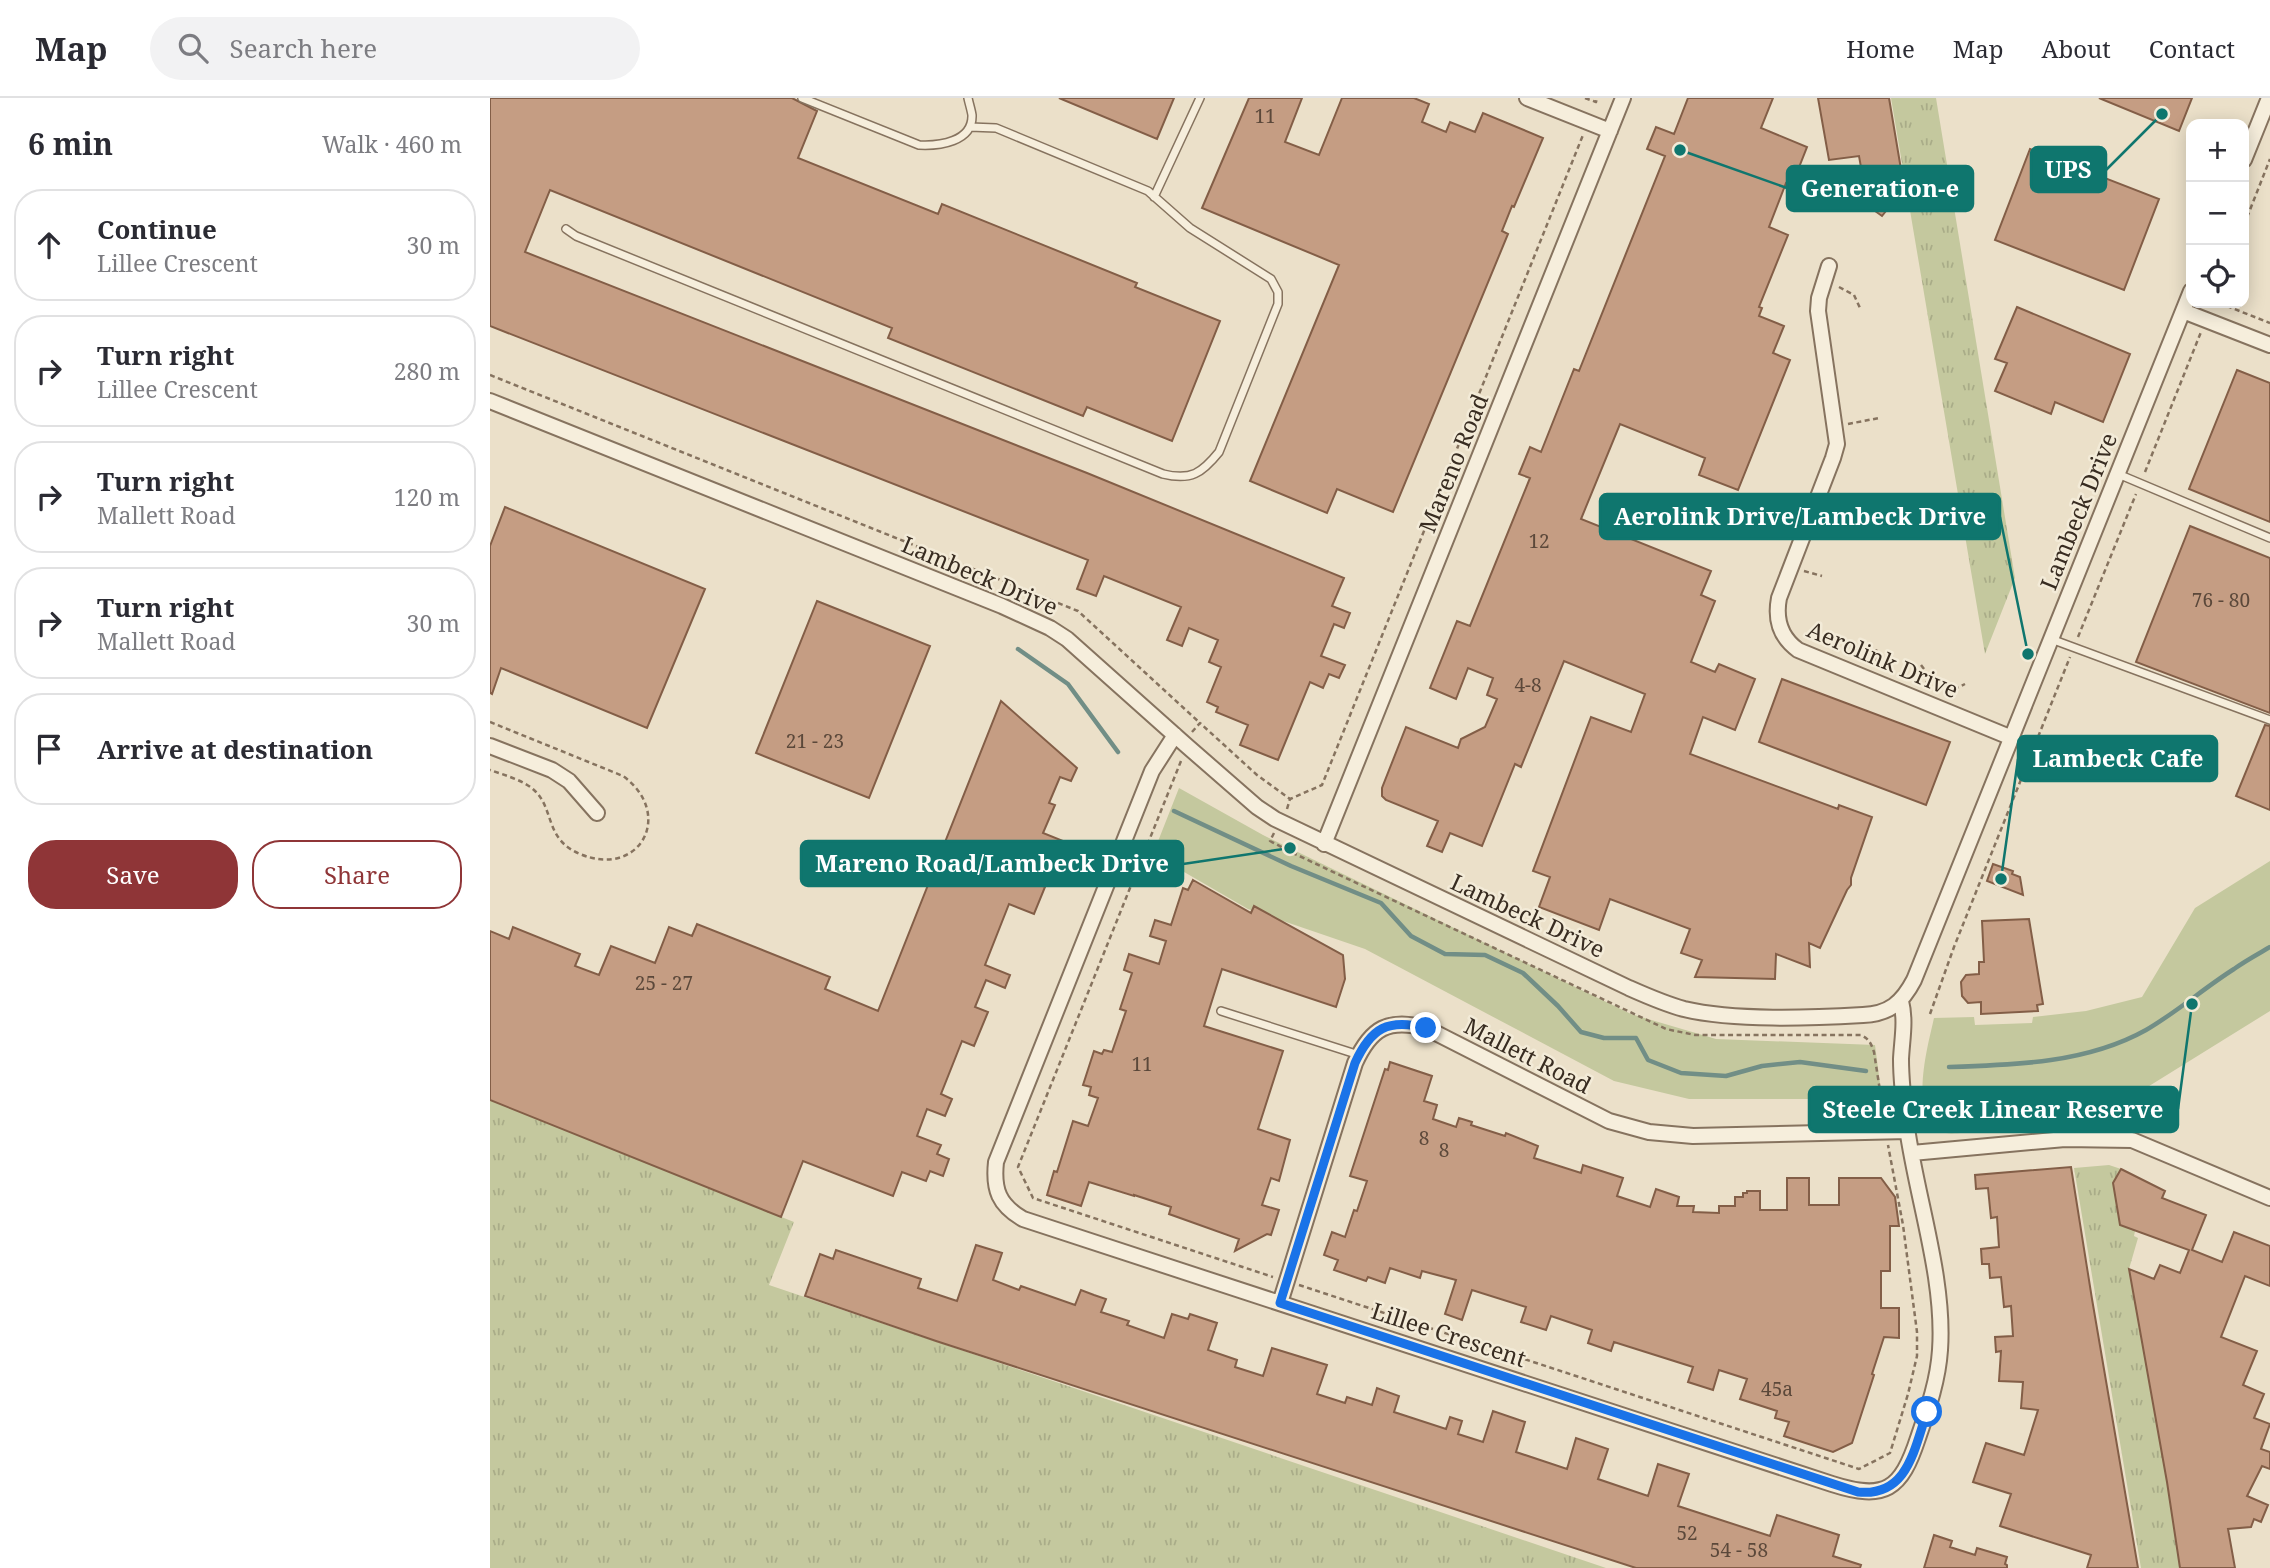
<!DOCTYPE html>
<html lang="en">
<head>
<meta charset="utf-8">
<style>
  body { margin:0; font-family:"Noto Serif",serif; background:#f2f2f3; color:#2b2b33 }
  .controls { position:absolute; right:21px; top:21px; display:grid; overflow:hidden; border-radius:14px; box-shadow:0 4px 18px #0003 }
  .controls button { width:63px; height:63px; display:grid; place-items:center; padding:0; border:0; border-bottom:2px solid #e1e1e2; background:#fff; color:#2b2b33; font:35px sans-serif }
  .stop { position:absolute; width:21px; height:21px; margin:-16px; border:5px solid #1a73e8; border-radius:50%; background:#fff }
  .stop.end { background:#1a73e8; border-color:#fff; box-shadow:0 2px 7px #0008 }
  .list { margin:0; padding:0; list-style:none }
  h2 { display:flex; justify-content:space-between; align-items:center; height:91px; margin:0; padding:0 28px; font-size:30px }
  h2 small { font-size:23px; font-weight:400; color:#7c7c81 }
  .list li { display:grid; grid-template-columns:46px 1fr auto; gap:21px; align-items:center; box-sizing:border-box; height:112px; margin:0 14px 14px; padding:0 14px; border:2px solid #e1e1e2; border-radius:28px }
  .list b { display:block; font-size:26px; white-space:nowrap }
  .list p { margin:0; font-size:23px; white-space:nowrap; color:#7c7c81 }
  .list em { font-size:23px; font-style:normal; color:#7c7c81 }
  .actions { display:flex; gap:14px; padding:21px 28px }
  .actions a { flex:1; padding:16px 0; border:2px solid #8f3537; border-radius:28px; text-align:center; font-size:24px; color:#8f3537 }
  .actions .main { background:#8f3537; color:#fff }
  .icon { flex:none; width:38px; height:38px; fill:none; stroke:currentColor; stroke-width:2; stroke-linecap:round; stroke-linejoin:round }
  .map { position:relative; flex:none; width:1780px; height:1470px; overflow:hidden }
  header { display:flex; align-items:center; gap:42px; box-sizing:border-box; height:98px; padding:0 35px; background:#fff; border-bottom:2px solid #e1e1e2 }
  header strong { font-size:33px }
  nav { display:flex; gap:38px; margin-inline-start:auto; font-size:24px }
  .search { width:490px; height:63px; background:#f2f2f3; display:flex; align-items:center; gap:18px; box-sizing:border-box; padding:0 24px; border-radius:38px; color:#7c7c81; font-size:26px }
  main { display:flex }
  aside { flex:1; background:#fff }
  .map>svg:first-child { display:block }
  .grass { fill:url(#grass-tufts) }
  .green { fill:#c4c89e }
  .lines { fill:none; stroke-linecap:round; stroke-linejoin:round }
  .stream { stroke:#718e86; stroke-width:4.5 }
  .building { fill:#c59d83; stroke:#835e47; stroke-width:2 }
  .lane-casing { stroke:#86735f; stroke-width:10 }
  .street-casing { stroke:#86735f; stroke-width:18 }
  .path { stroke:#86735f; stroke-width:2.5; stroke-dasharray:5 3.5; stroke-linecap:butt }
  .lane { stroke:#f6eedc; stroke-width:7 }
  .street { stroke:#f6eedc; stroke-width:14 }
  .route { stroke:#1a73e8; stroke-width:9 }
  .labels { text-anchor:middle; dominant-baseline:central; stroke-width:5; stroke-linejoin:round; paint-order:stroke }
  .number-label { font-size:19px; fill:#5b483a }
  .street-label { font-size:23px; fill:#382c21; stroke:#f3ebd8 }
  .leader { fill:none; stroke:#0f766e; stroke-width:2.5 }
  .callout-dot { fill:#0f766e; stroke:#f3ebd8; stroke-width:2.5 }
  .callout { fill:#0f766e; stroke:#0f766e; stroke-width:2.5 }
  .callout-label { font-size:24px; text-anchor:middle; font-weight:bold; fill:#fff }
</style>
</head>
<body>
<header>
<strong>Map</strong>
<div class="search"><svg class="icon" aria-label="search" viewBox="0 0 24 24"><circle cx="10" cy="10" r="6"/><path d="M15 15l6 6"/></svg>Search here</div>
<nav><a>Home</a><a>Map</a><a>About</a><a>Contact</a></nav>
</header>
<main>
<aside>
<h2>6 min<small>Walk · 460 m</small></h2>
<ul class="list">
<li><svg class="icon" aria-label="ahead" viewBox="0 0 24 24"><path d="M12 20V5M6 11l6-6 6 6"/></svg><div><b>Continue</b><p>Lillee Crescent</p></div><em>30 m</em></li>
<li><svg class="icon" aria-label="right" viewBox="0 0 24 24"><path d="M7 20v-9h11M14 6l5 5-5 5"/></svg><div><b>Turn right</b><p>Lillee Crescent</p></div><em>280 m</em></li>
<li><svg class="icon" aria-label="right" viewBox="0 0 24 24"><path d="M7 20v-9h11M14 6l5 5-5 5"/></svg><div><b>Turn right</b><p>Mallett Road</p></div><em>120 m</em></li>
<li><svg class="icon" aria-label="right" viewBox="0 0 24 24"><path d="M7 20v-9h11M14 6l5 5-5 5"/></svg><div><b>Turn right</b><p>Mallett Road</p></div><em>30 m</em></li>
<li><svg class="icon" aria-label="arrive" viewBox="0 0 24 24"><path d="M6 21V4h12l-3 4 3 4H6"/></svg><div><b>Arrive at destination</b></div></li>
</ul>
<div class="actions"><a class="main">Save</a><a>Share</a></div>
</aside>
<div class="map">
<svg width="1780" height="1470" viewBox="0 0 1780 1470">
  <defs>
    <pattern id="grass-tufts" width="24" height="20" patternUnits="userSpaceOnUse" patternTransform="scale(1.75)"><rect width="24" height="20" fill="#c4c89e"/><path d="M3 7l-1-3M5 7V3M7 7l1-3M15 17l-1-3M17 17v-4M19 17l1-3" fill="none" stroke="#a9ac88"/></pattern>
  </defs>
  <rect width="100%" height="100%" fill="#ebe0c9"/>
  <!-- grass -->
  <path class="grass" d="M1401,0H1446L1525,480L1495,556Z
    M0,1002L304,1124L279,1187L1116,1470H0Z
    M1619,1067L1631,1071L1623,1085L1630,1126L1645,1133L1644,1138L1648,1140L1639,1171L1677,1384L1690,1470H1651L1584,1070Z"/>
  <!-- green -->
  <path class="green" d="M689,690L773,737L1141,916L1226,941L1385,947L1392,1001H1199L1124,983L875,851L758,811L663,756Z
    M1780,763V913L1635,1003L1638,1017L1632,1024L1611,1023L1473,1035C1468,1035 1461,1036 1456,1035C1416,1023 1438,948 1444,920L1484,919L1485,927L1542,925L1543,919L1596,913L1652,899L1705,810Z"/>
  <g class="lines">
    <!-- stream -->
    <path class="stream" d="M528,551L578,586L628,654
      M684,713L801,768L891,805L921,838L955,856L995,857L1033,875L1068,908L1091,934L1114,940H1146L1158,962L1191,975L1236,978L1272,968L1310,964L1376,973
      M1459,969C1526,967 1597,965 1656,932C1687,914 1714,890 1744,871C1755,863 1768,856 1780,849"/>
  </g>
  <!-- building -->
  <path class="building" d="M0,0H302L327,13L308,60L448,116L452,106L647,185L645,189L730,223L682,343L597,309L593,318L398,240L402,230L60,92L35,154L597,375L854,480L842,508L860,515L854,530L844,526L831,558L855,567L849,580L839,576L833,590L820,584L788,662L750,647L758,627L726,614L728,609L717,604L731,569L719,564L728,542L699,530L692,548L677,542L691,509L614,478L606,498L587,491L598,462L0,228Z
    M569,0H684L667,41Z
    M759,0H812L795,44L829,57L852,0H924L939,6L932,24L956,34L960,24L985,34L993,15L1053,40L1024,109L1022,108L1012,133L1018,136L903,414L847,391L837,415L760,383L849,167L712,110Z
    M1198,0H1283L1271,30L1317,49L1302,87L1296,85L1279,129L1298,137L1269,209L1272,210L1269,218L1294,228L1283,255L1300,262L1248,392L1209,377L1215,360L1130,326L1091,421L1221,473L1211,497L1225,503L1201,564L1225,574L1229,566L1265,581L1245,632L1213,619L1200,656L1348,711L1349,707L1382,719L1361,780V787L1357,792L1330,850L1319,845L1320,869L1286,856L1285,881L1205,879L1212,862L1191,855L1200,831L1120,801L1109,832L1049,809L1060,779L1043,773L1101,619L1141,634L1155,596L1074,563L1031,669L1025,666L992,748L960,735L952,754L937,748L948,723L896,702L892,698V690L916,629L968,650L971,641L995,629L1007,601L997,597L1003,580L978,570L966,601L940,590L967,523L980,528L1040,380L1029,376L1040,349L1051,354L1084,271L1089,273L1175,58L1157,51L1166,29L1184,36Z
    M1328,0H1399L1416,101L1404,103L1392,118L1378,108L1369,58L1339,62Z
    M1609,0H1702L1689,33Z
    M1540,51L1669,101L1634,192L1505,142Z
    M1527,209L1640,256L1613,324L1565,304L1561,316L1505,293L1517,265L1505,261Z
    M1747,272L1780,285V424L1699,391Z
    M15,409L215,491L157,630L11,570L2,596L0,595V448Z
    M1700,428L1780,460V615L1646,564Z
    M327,503L440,548L379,700L266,655Z
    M1292,581L1460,644L1436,707L1269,644Z
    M511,603L587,670L581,683L570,679L559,705L565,707L553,735L583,747L577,762L549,751L537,781L555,789L544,816L519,806L495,867L520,877L515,890L496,882L485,909L498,914L484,948L472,943L451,996L462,1001L455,1018L437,1011L427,1038L451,1047L447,1056L459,1061L453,1078L440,1073L436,1083L412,1074L403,1098L313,1063L291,1119L0,1002V833L19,841L23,829L90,856L85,868L109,877L121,848L165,865L179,829L202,838L207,826L340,879L335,891L388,913Z
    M1775,627L1780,628V712L1746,698Z
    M1503,766L1523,773L1522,776L1530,779L1533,797L1497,783Z
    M703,782L761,815L764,808L853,857L855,881L846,909L732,871L714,928L793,953L768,1031L800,1042L789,1083L781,1080L772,1107L789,1112L781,1137L777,1136L745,1153L749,1141L679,1116L681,1109L644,1097V1098L599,1084L591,1108L557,1097L564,1073L567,1074L583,1023L598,1028L608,1000L599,997L601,989L593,987L604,953L612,956L614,952L622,954L636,913L630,911L642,875L634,872L639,856L669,866L676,843L660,838L665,822L681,827L693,790L698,792Z
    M1539,821L1553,906L1547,907L1548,913L1491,916V904L1478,905L1472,898L1471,884L1476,877L1489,876V864H1494L1492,823Z
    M900,964L942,978L934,1003L947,1007L943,1021L966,1029L969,1020L982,1024L981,1027L1015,1038L1016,1035L1048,1048L1044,1060L1091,1075L1093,1067L1133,1080L1127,1098L1160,1109L1166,1091L1189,1099L1187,1108H1204L1203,1114L1229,1115V1108H1245V1099H1253V1095H1257V1093H1270V1112H1297V1080H1319V1107H1349V1080H1391L1405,1099L1409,1128H1400V1173H1391V1210H1409V1240L1394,1239L1382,1276L1384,1277L1362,1345L1343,1354L1294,1338L1299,1324L1285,1320L1287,1313L1250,1301L1257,1281L1229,1272L1223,1292L1198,1284L1203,1269L1124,1244L1121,1253L1098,1245L1102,1232L1061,1218L1056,1232L1031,1224L1036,1209L982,1192L972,1222L955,1216L966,1182L932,1173L930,1180L900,1170L895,1185L878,1179L876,1183L844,1172L848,1162L834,1157L842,1134L855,1139L864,1112L867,1113L877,1083L860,1078L895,971L898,972Z
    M1581,1069L1602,1201L1648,1470H1597L1601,1457L1510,1428L1521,1396L1483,1384L1496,1345L1534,1357L1548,1312L1531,1310L1533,1284L1509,1283L1511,1253L1506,1254L1505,1239L1523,1238L1521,1208L1514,1209L1511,1179L1500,1180L1499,1166H1492L1491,1151L1509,1149L1507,1119L1501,1120L1498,1090L1486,1091L1485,1077Z
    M1631,1071L1675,1093L1672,1100L1716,1117L1702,1152L1732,1164L1744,1134L1780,1148V1188L1755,1178L1731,1239L1767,1253L1753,1287L1774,1296L1764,1320L1780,1326L1771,1351L1780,1354V1371L1772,1368L1757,1398L1778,1407L1771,1424L1764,1421L1761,1429L1738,1431L1745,1470H1690L1677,1384L1639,1171L1664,1181L1670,1167L1690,1175L1699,1152L1630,1127L1623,1085Z
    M486,1147L512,1155L503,1182L529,1192L531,1188L585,1207L591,1192L604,1197L616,1201L611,1214L639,1223L637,1227L674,1240L682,1216L698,1221L700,1216L727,1225L718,1252L747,1262L745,1269L773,1278L782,1250L837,1267L827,1296L855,1305L857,1299L882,1307L887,1290L909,1298L904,1314L956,1331L960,1319L972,1323L968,1336L993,1344L1003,1313L1035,1324L1026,1354L1077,1371L1086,1340L1118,1351L1108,1381L1158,1398L1168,1366L1199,1376L1188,1408L1280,1438L1287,1417L1349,1437L1343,1458L1371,1467L1370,1470H1146L446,1243L315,1198L330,1156L343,1161L346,1152L431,1181L428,1190L467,1203Z
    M1444,1437L1462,1443L1460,1449L1485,1457L1487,1450L1517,1459L1515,1466L1517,1467V1470H1434Z"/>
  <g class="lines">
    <defs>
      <path id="lane" d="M312,0L429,47C449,48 483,44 482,17C481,11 479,5 478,0
        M664,99L710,0
        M76,131L86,138L673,376C701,383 712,375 729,354L788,206V194L781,181L700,130L658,93L506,30L480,29
        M1628,376L1780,440
        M1561,541L1780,622
        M731,913L869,957"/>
      <path id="street" d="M1037,0L1120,33
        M1754,62L1779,0
        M1339,168L1329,200L1328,213L1347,346L1343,360L1289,500C1285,521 1290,539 1308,552L1522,640
        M1693,213L1780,247
        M0,303L512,508L560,530L577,541L697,648L767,709L785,721L1139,890C1157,898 1175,906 1194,911C1245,923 1320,920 1373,917C1399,916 1412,905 1424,882L1701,193
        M685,637L662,673L506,1064C503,1092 509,1107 533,1121L1342,1386C1395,1403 1411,1392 1428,1340C1438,1311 1448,1283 1450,1252C1455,1181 1427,1101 1417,1030C1414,1008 1411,984 1411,961C1412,941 1416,923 1411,903
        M0,648L62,672L79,683L107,715
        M834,746L1133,0
        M1422,1055L1575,1041L1642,1042L1780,1100
        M790,1205L865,965C881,930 898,920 936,930L1119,1023L1159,1034L1203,1038L1418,1033"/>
    </defs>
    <!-- lane casing -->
    <use href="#lane" class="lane-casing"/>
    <!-- street casing -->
    <use href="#street" class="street-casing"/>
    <!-- path -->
    <path class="path" d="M1095,0L1106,4L1107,0
      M1754,127L1780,61
      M1349,189L1364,197L1370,210
      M1729,205L1780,225
      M0,277L588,513L710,625
      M1358,326L1389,320
      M1655,374L1711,234
      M1314,473L1332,478
      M1588,539L1646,396
      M1341,540L1344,552
      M1386,551V570
      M1431,567L1434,571L1438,591
      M1461,600L1467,590L1475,586
      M0,624L133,678C185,716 150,781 90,756C54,741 65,711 44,692C33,682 14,677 0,672
      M702,634L710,625L767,677L800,701
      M691,663L528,1069L543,1100L783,1179
      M797,711L800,701L832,687L1093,37
      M784,735L780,743L803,755L1176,931L1205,937H1371C1379,941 1381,945 1384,954L1394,1019
      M1440,916L1464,849L1580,559
      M809,1187L1369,1371L1400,1355L1418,1296L1427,1258V1234L1413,1127L1398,1047"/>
    <!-- lane -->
    <use href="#lane" class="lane"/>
    <!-- street -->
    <use href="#street" class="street"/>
  </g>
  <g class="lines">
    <!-- route -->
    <path class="route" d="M936,930C898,920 881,930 865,965L790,1205L1368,1394C1418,1399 1424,1351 1437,1314"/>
  </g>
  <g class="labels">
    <!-- number labels -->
    <g class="number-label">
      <text x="775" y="18">11</text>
      <text x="1049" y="443">12</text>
      <text x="1731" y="502">76 - 80</text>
      <text x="1038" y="587">4-8</text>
      <text x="325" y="643">21 - 23</text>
      <text x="174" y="885">25 - 27</text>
      <text x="652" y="966">11</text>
      <text x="934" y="1040">8</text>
      <text x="954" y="1052">8</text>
      <text x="1287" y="1291">45a</text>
      <text x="1197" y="1435">52</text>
      <text x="1249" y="1452">54 - 58</text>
    </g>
    <!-- street labels -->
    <g class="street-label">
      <text transform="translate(963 365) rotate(-68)">Mareno Road</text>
      <text transform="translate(1588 413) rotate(-68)">Lambeck Drive</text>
      <text transform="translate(490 477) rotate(23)">Lambeck Drive</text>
      <text transform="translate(1393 561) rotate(23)">Aerolink Drive</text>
      <text transform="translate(1038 817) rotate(25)">Lambeck Drive</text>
      <text transform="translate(1038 957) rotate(27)">Mallett Road</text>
      <text transform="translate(959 1236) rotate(18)">Lillee Crescent</text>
    </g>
  </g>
  <!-- callouts -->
  <path class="leader" d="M1672 16L1616 72M1190 52L1297 90M1538 556L1510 419M1511 781L1528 661M800 750L693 766M1702 906L1688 1011"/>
  <g class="callout-dot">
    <circle cx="1672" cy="16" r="7"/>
    <circle cx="1190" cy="52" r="7"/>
    <circle cx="1538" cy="556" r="7"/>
    <circle cx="1511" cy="781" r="7"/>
    <circle cx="800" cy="750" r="7"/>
    <circle cx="1702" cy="906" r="7"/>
  </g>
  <g class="callout">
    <rect x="1541" y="49" width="75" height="45" rx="7"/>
    <rect x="1297" y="68" width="186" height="45" rx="7"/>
    <rect x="1110" y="396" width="400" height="45" rx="7"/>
    <rect x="1528" y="638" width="199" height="45" rx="7"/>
    <rect x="311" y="743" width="382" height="45" rx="7"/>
    <rect x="1319" y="989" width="369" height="45" rx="7"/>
  </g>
  <g class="callout-label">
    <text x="1578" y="80">UPS</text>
    <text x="1390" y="99">Generation-e</text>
    <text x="1310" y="427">Aerolink Drive/Lambeck Drive</text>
    <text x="1628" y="669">Lambeck Cafe</text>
    <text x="502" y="774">Mareno Road/Lambeck Drive</text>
    <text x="1503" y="1020">Steele Creek Linear Reserve</text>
  </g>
</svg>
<div class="controls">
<button>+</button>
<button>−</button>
<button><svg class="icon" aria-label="locate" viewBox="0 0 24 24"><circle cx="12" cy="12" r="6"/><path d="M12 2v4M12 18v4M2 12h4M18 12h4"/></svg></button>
</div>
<div class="stop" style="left:1437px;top:1314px"></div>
<div class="stop end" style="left:936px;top:930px"></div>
</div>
</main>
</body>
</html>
